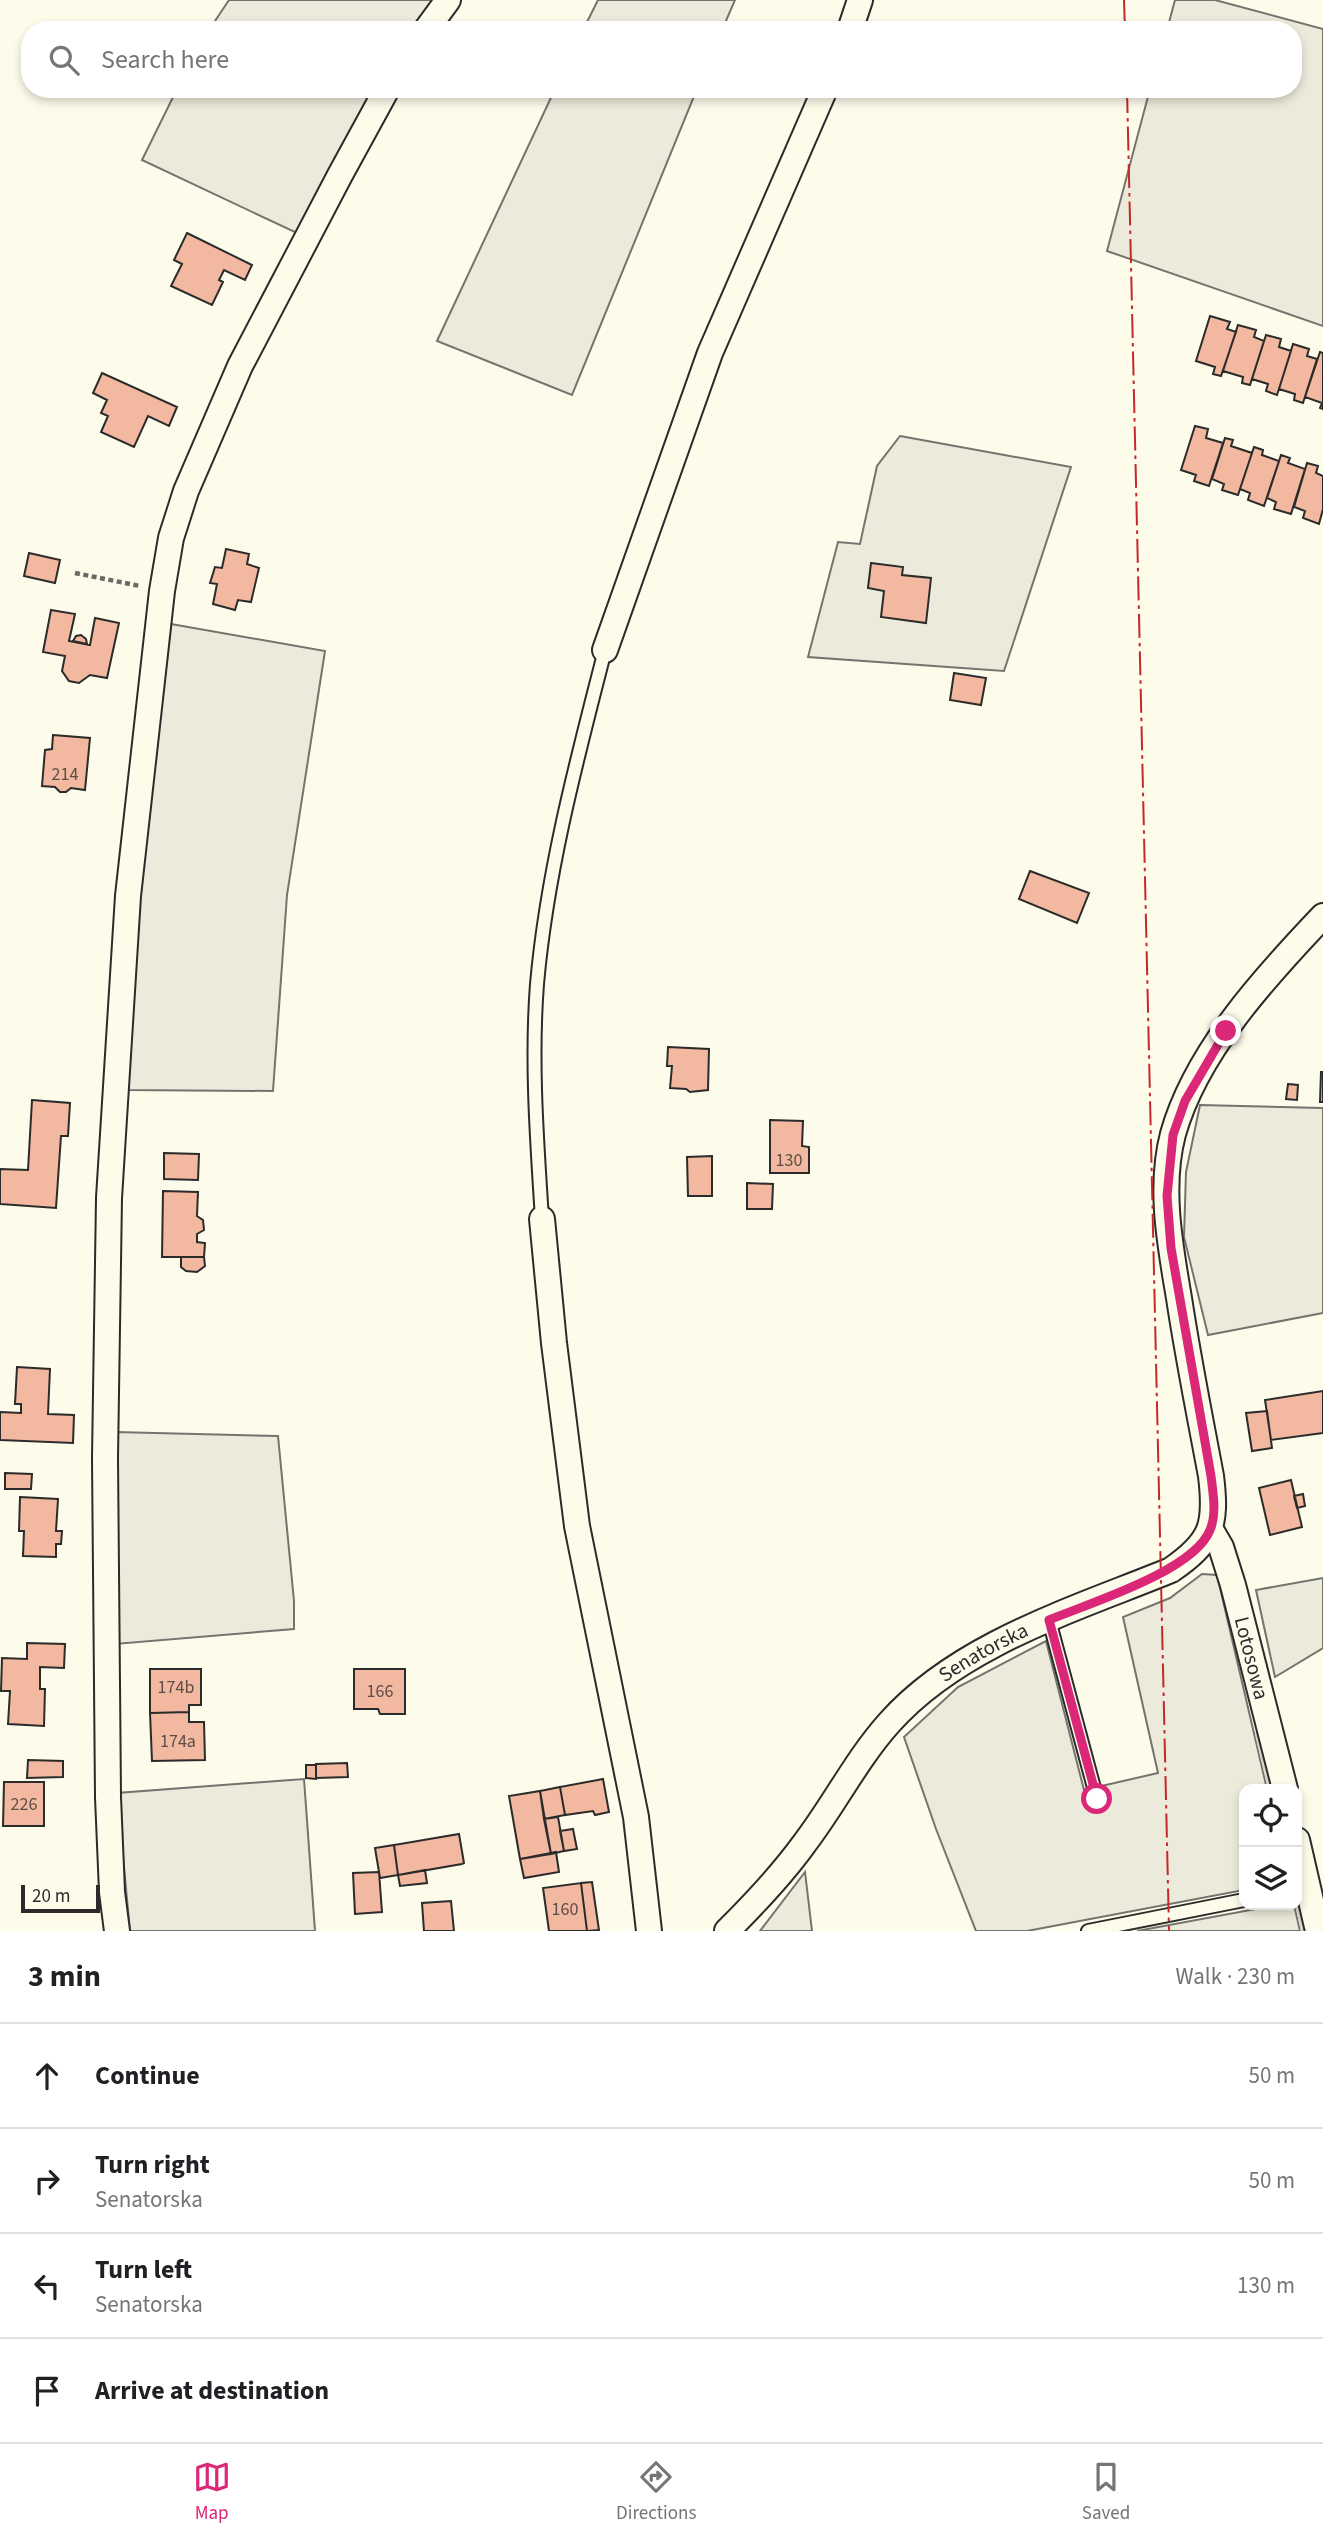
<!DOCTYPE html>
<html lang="en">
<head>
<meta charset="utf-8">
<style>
  body { margin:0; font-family:"Source Sans 3",sans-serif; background:#f6f6f6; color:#202124 }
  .controls { position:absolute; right:21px; bottom:21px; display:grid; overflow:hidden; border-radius:14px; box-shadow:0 4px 10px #0003 }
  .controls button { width:63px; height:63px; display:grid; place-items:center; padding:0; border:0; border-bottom:2px solid #e0e0e0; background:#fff; color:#202124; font:35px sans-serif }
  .scale { position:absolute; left:21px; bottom:18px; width:79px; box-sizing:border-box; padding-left:7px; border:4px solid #2b2b2b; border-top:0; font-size:19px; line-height:24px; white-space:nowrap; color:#2b2b2b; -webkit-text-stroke:5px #fdfbea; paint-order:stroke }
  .stop { position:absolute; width:21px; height:21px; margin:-16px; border:5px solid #db2777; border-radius:50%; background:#fff }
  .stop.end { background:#db2777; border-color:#fff; box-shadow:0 2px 7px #0008 }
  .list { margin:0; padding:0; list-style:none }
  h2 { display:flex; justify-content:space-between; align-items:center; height:91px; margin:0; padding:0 28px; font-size:30px }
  h2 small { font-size:23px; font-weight:400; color:#757577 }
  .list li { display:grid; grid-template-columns:46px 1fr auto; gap:21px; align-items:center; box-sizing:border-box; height:105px; padding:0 28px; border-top:2px solid #e0e0e0 }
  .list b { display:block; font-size:26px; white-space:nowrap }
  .list p { margin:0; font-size:23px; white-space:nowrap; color:#757577 }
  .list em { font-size:23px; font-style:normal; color:#757577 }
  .icon { flex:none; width:38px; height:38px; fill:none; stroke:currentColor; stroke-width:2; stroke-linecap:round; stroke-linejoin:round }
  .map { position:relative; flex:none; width:1323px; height:1931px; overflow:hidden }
  .search { position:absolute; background:#fff; box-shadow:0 4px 10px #0003; left:21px; right:21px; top:21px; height:77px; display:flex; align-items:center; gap:18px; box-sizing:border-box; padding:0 24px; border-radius:28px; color:#757577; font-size:26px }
  .sheet { height:511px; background:#fff }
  nav { display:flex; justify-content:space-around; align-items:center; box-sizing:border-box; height:98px; border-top:2px solid #e0e0e0; background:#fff; font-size:19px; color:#757577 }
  nav a { display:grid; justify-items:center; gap:4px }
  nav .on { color:#db2777 }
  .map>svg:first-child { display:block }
  .green { fill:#ecebdb; stroke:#74746e; stroke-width:2 }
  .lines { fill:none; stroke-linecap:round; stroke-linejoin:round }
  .stream { stroke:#d8d7c9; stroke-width:8 }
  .building { fill:#f2b8a0; stroke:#2b2b2b; stroke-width:2 }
  .lane-casing { stroke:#2b2b2b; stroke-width:16 }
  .street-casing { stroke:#2b2b2b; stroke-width:28 }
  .path { stroke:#6a6964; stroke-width:4.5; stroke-dasharray:5 3.5; stroke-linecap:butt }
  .lane { stroke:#fdfbea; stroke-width:12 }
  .street { stroke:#fdfbea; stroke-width:24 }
  .power { stroke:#c62828; stroke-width:2; stroke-dasharray:24 5 3.5 5; stroke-linecap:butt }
  .route { stroke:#db2777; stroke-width:9 }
  .labels { text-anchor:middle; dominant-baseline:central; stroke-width:5; stroke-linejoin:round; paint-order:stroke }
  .number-label { font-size:18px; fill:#5d4e48 }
  .street-label { font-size:21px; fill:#2b2b2b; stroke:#fdfbea }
</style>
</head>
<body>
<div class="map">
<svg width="1323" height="1931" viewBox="0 0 1323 1931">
  <rect width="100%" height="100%" fill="#fdfbea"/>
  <!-- green -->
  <path class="green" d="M229,0H435L416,30H209Z
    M598,0H735L722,30H583Z
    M1175,0H1215L1323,29V326L1107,251L1150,89H1293V30H1167Z
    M177,89H378L299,234L142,160Z
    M555,89H697L572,395L437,341Z
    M900,436L1071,467L1004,671L808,657L838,542L860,544L877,466Z
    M171,624L325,651L287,895L273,1091L125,1090L140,891Z
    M1200,1105L1323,1108V1313L1208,1335L1184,1237L1186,1172Z
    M115,1432L278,1436L294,1601V1629L115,1644Z
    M1202,1574L1217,1575L1267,1789H1244V1890L1027,1931H976L936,1829L904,1737L958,1687L1046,1641L1084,1790L1158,1773L1123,1617L1170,1598Z
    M1323,1578V1648L1275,1677L1256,1590Z
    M304,1779L315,1931H130L117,1793Z
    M805,1872L812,1931H760Z
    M1278,1905H1294L1300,1931H1137Z"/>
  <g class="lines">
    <!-- stream -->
    <path class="stream" d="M1259,1734L1272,1789
      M1297,1895L1305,1931"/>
  </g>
  <!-- building -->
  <path class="building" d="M187,233L252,265L245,280L224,270L219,280L223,282L212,305L171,286L182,264L174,260Z
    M1210,316L1230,322L1227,329L1236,332L1221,376L1213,374L1215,367L1196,361Z
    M1238,325L1256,330L1254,337L1264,341L1250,385L1242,383L1243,377L1223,371Z
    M1266,335L1281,339L1279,347L1291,351L1277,395L1266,391L1268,384L1252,379Z
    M1293,344L1309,349L1307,356L1317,359L1303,403L1294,400L1295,394L1279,389Z
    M1320,352L1323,353V409L1320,408L1322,403L1305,397Z
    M102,373L177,407L169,426L148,416L134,447L101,432L108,416L101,413L107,400L93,393Z
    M1195,426L1208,429L1206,438L1223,443L1209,486L1194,481L1196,475L1181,470Z
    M1225,438L1233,440L1231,446L1252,453L1238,495L1222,490L1224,484L1212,479Z
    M1254,447L1263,450L1262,455L1279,461L1264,506L1248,500L1250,493L1240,489Z
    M1281,455L1290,458L1288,463L1305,469L1291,514L1274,509L1276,502L1267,498Z
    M1307,463L1318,466L1316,473L1323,476V509L1319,524L1303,518L1305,511L1294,507Z
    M226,549L249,554L247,564L259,568L251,602L238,600L235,610L213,604L217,584L210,583L215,567L222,568Z
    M29,553L60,560L55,583L24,576Z
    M871,563L903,567L902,575L931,578L926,623L881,617L884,591L868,588Z
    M51,610L75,614L69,641L90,645L95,618L119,623L107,678L90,675L79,683L69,681L62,671L65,656L43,652Z
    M81,635L86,639L87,644L73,641L76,636Z
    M954,673L986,678L981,705L950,700Z
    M53,735L90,738L85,790L71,788L66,792H60L55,787L42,786L45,750L52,749Z
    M1030,871L1089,893L1077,923L1019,899Z
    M668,1047L709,1049L708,1090L690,1092L686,1089L670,1088L672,1066H667Z
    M1321,1072H1323V1102H1320Z
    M1288,1084L1298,1085L1297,1100L1286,1099Z
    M32,1100L70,1103L68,1136H61L56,1208L0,1204V1169L28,1170Z
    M770,1120L803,1121L802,1146L809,1147V1173H770Z
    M164,1153L199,1154L198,1180L164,1179Z
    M712,1156V1196H688L687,1157Z
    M747,1183L773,1184L772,1209H747Z
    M163,1191L198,1192L197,1216L203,1220L204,1230L197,1234V1242L205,1243L204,1257H162Z
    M181,1257H204L205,1266L197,1272L186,1271L181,1267Z
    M17,1367L50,1369L48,1414L74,1415L73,1443L0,1440V1412L21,1413V1404H15Z
    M1323,1391V1433L1271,1440L1265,1400Z
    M1267,1411L1272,1448L1252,1451L1246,1413Z
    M5,1473L32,1474L31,1489H5Z
    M1291,1480L1302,1527L1270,1535L1259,1488Z
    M1303,1494L1305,1506L1297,1508L1294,1496Z
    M20,1497L58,1499L56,1531H62L61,1544H56V1557L23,1556L24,1531H19Z
    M27,1643L65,1644L64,1668L40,1667V1689H45L44,1726L8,1724L10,1691H1L2,1658L27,1659Z
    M150,1669H201V1705H189V1712L150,1713Z
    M354,1669H405V1714H380L378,1709H354Z
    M189,1712V1722H204L205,1760L152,1761L150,1713Z
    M28,1760L63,1761V1777L27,1778Z
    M347,1763L348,1777L316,1778V1764Z
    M306,1765H316V1779L306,1778Z
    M603,1779L609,1812L595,1815L593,1811L565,1815L560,1787Z
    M4,1782H44V1826H3Z
    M560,1787L565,1815L544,1819L540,1791Z
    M540,1791L551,1854L520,1859L509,1796Z
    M558,1817L564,1851L551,1854L544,1819Z
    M573,1829L577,1849L564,1851L560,1831Z
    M459,1834L464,1863L462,1864L398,1875L394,1845Z
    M394,1845L398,1875L380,1878L375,1848Z
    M556,1852L559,1872L524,1878L520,1859Z
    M425,1870L427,1883L400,1886L398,1875Z
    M379,1872L382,1912L355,1914L353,1873Z
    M592,1882L599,1930L587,1931L581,1883Z
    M581,1883L587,1931H549L543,1888Z
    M451,1901L454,1931H424L422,1903Z"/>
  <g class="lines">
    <defs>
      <path id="lane" d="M542,1219C537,1141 531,1062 537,984C547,871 577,759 605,650
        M1049,1620L1097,1799
        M1088,1931L1244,1900"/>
      <g id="street">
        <path d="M426,30L448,0"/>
        <path d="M850,30L860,0"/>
        <path d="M605,650L710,353L825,89"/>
        <path d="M542,1219L554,1343L577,1526L636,1817L649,1931"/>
        <path id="s1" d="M1211,1530L1221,1547L1233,1585L1285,1789"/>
        <path d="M1297,1840L1318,1931"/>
        <path d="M117,1931L112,1892L108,1797L105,1458L109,1198L128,896L162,591L171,538L186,491L240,366L340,175L387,89"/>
        <path id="s2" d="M727,1931C754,1904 781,1876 804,1844C834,1805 856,1760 889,1723C959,1644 1076,1609 1171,1570C1212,1542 1217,1525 1211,1476C1200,1417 1188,1358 1179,1298C1170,1245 1159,1187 1173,1134C1196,1052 1265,977 1323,916"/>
      </g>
    </defs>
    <!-- lane casing -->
    <use href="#lane" class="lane-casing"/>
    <!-- street casing -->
    <use href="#street" class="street-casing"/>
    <!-- path -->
    <path class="path" d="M75,573L140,586"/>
    <!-- lane -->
    <use href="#lane" class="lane"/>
    <!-- street -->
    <use href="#street" class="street"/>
    <!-- power -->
    <path class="power" d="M1124,0L1125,30
      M1127,89L1169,1931"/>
  </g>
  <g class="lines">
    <!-- route -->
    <path class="route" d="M1097,1799L1049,1620C1090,1603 1194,1571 1210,1530C1217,1514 1213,1493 1211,1476L1171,1248L1167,1196L1173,1135L1185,1101L1226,1031"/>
  </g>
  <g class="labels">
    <!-- number labels -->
    <g class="number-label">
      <text x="65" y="774">214</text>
      <text x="789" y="1160">130</text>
      <text x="176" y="1687">174b</text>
      <text x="380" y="1691">166</text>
      <text x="178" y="1741">174a</text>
      <text x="24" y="1804">226</text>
      <text x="565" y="1909">160</text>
    </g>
    <!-- street labels -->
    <g class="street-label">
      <text stroke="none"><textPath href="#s2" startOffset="383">Senatorska</textPath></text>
      <text stroke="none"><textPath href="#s1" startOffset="135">Lotosowa</textPath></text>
    </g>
  </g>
</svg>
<div class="controls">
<button><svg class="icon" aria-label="locate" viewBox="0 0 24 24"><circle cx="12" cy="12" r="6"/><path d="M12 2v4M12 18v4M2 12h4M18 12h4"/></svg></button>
<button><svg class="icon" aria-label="layers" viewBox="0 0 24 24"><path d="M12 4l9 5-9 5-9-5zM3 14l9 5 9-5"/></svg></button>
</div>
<div class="scale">20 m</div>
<div class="stop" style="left:1097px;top:1799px"></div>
<div class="stop end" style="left:1226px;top:1031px"></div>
<div class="search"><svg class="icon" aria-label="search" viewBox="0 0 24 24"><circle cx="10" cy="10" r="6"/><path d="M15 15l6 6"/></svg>Search here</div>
</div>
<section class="sheet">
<h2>3 min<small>Walk · 230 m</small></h2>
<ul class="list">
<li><svg class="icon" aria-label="ahead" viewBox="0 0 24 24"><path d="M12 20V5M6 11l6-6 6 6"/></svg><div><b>Continue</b></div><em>50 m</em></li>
<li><svg class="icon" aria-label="right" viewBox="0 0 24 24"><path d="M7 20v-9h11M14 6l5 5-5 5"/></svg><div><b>Turn right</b><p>Senatorska</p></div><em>50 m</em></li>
<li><svg class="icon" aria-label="left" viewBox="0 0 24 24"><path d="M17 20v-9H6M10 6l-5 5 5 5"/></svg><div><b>Turn left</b><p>Senatorska</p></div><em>130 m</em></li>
<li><svg class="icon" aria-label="arrive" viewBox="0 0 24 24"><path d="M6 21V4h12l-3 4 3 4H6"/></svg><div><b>Arrive at destination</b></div></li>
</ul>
</section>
<nav>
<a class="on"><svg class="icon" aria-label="map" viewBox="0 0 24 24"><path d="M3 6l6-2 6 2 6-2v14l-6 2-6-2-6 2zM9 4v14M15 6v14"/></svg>Map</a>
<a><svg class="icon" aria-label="directions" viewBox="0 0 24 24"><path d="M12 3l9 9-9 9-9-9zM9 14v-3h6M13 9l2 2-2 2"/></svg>Directions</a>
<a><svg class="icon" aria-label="saved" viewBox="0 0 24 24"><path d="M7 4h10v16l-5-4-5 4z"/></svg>Saved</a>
</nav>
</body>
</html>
